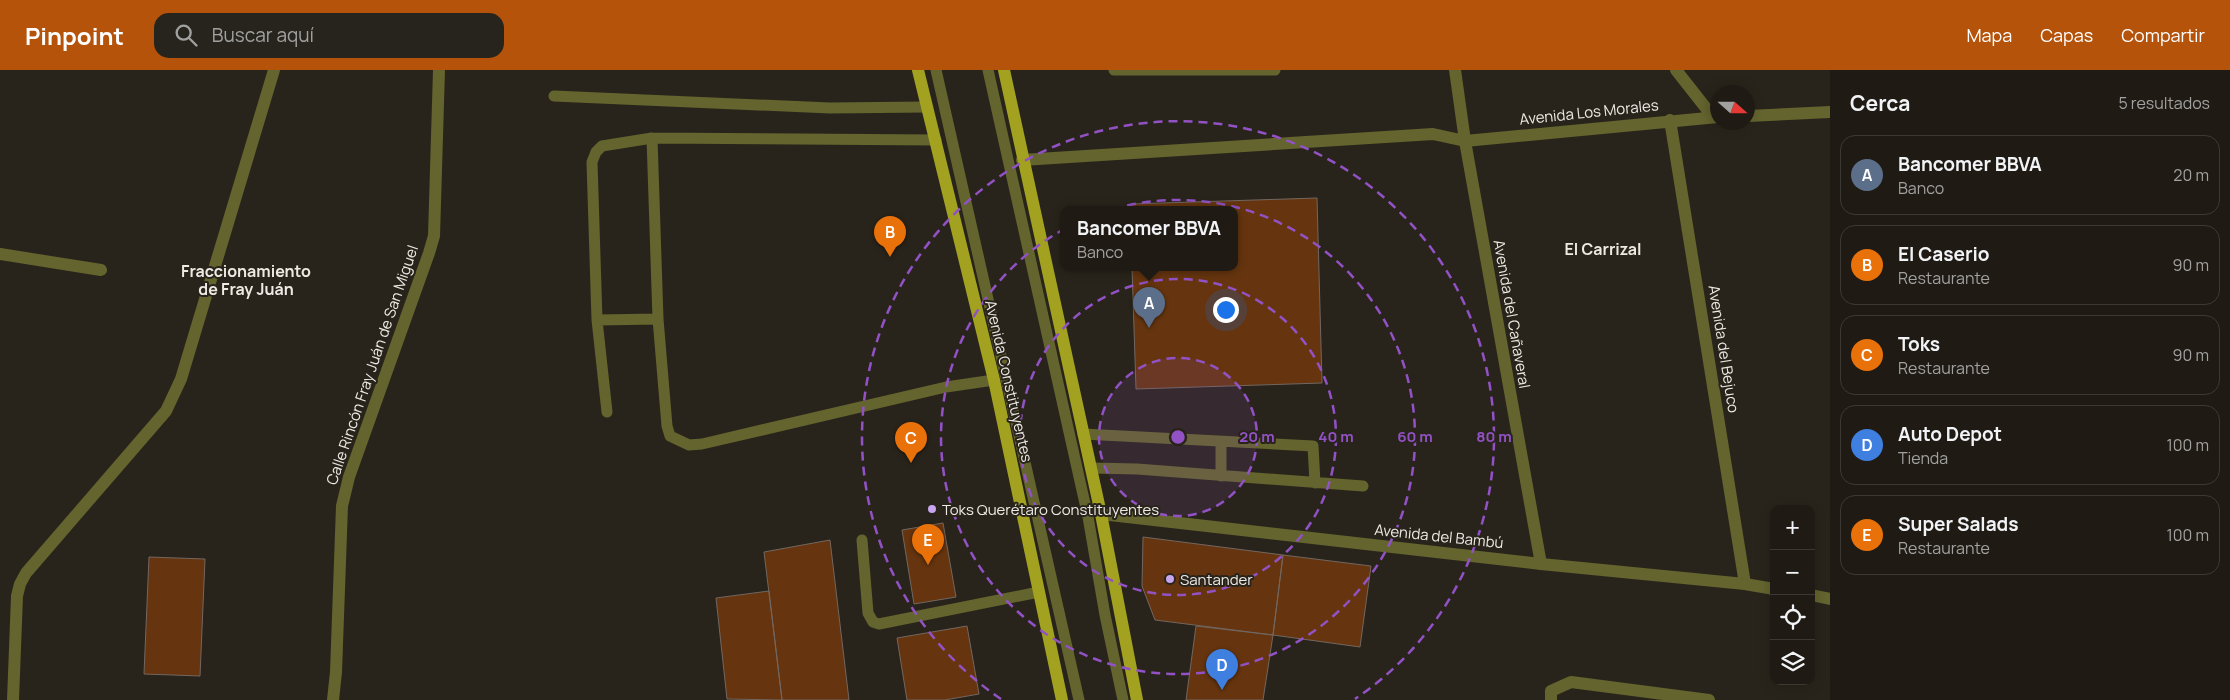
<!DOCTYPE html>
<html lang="es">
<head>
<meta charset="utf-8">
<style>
  body { margin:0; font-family:Manrope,sans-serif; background:#27241d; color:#f1f3f6 }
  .controls { position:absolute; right:15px; bottom:15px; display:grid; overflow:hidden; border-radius:10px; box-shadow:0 2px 12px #0003 }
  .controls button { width:45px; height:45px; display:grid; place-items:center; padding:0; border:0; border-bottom:1px solid #3c3934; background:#1f1b14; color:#f1f3f6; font:25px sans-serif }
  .compass { position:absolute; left:1710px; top:15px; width:45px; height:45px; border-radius:50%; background:#1f1b14; box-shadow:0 2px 12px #0003; rotate:111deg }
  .you { position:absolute; left:1225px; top:239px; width:18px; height:18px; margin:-12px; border:4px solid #fff; border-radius:50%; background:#1a73e8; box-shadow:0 0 0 8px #1a73e833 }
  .badge { display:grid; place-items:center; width:32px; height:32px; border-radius:50%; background:#b45309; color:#fff; font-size:16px; font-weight:700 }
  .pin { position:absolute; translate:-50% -41px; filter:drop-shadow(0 1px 2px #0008) }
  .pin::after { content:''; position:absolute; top:26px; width:18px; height:15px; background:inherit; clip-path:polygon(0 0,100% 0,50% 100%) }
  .popup { position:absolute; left:1060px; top:136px; width:178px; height:65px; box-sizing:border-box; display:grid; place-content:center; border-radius:10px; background:#1f1b14; filter:drop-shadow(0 1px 4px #0005); font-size:16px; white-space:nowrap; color:#a1a1a0 }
  .popup b { font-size:19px; color:#f1f3f6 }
  .popup::after { content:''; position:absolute; left:50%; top:100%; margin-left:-10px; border:10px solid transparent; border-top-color:#1f1b14 }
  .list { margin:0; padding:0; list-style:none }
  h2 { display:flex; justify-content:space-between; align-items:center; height:65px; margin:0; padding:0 20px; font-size:21px }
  h2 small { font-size:16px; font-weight:400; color:#a1a1a0 }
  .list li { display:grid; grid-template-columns:32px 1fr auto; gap:15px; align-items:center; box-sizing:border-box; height:80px; margin:0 10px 10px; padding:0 10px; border:1px solid #3c3934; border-radius:15px }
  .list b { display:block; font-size:19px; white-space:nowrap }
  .list p { margin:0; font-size:16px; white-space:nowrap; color:#a1a1a0 }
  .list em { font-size:16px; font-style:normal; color:#a1a1a0 }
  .icon { flex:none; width:28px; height:28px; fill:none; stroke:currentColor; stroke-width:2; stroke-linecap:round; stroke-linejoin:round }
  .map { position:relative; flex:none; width:1830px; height:630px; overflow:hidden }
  header { display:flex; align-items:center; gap:30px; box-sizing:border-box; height:70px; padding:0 25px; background:#b45309; color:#fff }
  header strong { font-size:24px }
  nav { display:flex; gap:28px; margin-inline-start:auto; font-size:18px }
  .search { width:350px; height:45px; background:#27241d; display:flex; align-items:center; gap:12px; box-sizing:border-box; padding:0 18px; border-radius:15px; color:#a1a1a0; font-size:19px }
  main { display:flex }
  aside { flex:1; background:#1f1b14 }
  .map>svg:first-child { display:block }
  .building { fill:#66350f; stroke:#726760 }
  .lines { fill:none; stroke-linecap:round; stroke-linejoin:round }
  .service { stroke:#63642e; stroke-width:11 }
  .pedestrian { stroke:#63642e; stroke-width:12 }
  .minor { stroke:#63642e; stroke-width:12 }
  .tertiary { stroke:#63642e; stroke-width:12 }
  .primary { stroke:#a2a220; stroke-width:12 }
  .ring { fill:none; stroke:#9252c6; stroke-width:2.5; stroke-dasharray:9 6 }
  .poi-dot { fill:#c7a6ef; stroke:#29241b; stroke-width:2 }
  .labels { text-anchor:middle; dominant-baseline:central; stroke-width:4; stroke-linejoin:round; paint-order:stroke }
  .street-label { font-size:15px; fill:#edeae4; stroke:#29241b }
  .poi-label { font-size:15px; fill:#edeae4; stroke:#29241b; text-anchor:start }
  .neighbourhood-label { font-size:16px; font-weight:bold; fill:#edeae4; stroke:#29241b }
  .centre { fill:#9252c6; stroke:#29241b; stroke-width:2.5 }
  .ring-label { font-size:15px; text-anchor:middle; font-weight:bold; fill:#9252c6; stroke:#29241b; stroke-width:4; stroke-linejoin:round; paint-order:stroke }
</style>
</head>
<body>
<header>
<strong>Pinpoint</strong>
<div class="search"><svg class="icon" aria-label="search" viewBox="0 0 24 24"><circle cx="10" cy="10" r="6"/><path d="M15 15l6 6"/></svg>Buscar aquí</div>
<nav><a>Mapa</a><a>Capas</a><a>Compartir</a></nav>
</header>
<main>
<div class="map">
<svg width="1830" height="630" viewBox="0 0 1830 630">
  <rect width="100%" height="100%" fill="#29241b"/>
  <!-- building -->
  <path class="building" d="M1317,128L1322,313L1136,319L1132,197H1234V139H1131V134Z
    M943,453L956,527L914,534L902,460Z
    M1143,467L1283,485L1273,565L1155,550L1142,516Z
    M830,470L849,630H782L764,482Z
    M1283,485L1371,496L1360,577L1273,565Z
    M149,487L205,489L200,606L144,604Z
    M769,521L782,630L727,629L716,528Z
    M967,556L979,624L945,630H907L897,568Z
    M1196,556L1273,565L1263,630H1186Z"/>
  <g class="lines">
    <!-- service -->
    <path class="service" d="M936,0L1079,630
      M988,0L1088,447L1105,545L1123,630
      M1114,0H1275
      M554,26L830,38L927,37
      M936,70L652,68L658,249L667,356L670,366L689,375L702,374L946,317L994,310
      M597,250L658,249
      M607,342L597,250L592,92L596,82L602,76L652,68
      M1083,364L1313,376L1315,413
      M1221,372V406
      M1091,398L1137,399L1363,416
      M862,470L868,543L873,552L879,554L1039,522"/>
    <!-- pedestrian -->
    <path class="pedestrian" d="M1022,90L1433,64L1465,71"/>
    <!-- minor -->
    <path class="minor" d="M1455,0L1465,71L1541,494
      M1676,0L1713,47
      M1748,46L1830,42
      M1670,50L1745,514
      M1465,71L1718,47
      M0,184L101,200
      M13,630L17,526L20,514L26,503L166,341L181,309L274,0
      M333,630L336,602L342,436L349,407L429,183L434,166L439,0
      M1551,630V621L1571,612L1709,630"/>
    <!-- tertiary -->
    <path class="tertiary" d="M1101,444L1541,494L1745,514L1774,519
      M1811,525L1830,529"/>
    <!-- primary -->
    <path class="primary" d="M918,0L994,310L1062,630
      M1004,0L1101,444L1137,630"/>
  </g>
  <!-- distance rings -->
  <circle cx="1178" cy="367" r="79" fill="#9252c6" fill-opacity=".12"/>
  <g class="ring">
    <circle cx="1178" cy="367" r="79"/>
    <circle cx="1178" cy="367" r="158"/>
    <circle cx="1178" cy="367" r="237"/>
    <path d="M1001 629A316 316 0 1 1 1355 629"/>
  </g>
  <!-- markers -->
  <g class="poi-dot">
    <circle cx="932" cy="439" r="5"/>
    <circle cx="1170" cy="509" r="5"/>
  </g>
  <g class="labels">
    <!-- street labels -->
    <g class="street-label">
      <text transform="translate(1589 42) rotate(-6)">Avenida Los Morales</text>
      <text transform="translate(1512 244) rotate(80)">Avenida del Cañaveral</text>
      <text transform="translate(1724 279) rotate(81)">Avenida del Bejuco</text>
      <text transform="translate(372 295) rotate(-71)">Calle Rincón Fray Juán de San Miguel</text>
      <text transform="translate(1009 311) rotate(77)">Avenida Constituyentes</text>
      <text transform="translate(1439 466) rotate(6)">Avenida del Bambú</text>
    </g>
    <!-- poi labels -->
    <g class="poi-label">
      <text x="942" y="439">Toks Querétaro Constituyentes</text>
      <text x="1180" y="509">Santander</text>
    </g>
    <!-- neighbourhood labels -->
    <g class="neighbourhood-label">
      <text x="1603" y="179">El Carrizal</text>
      <text x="246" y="201">Fraccionamiento<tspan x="246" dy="18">de Fray Juán</tspan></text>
    </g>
  </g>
  <circle cx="1178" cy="367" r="8" class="centre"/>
  <g class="ring-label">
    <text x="1257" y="372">20 m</text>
    <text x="1336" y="372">40 m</text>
    <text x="1415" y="372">60 m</text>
    <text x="1494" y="372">80 m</text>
  </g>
</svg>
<div class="controls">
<button>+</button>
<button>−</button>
<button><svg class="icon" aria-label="locate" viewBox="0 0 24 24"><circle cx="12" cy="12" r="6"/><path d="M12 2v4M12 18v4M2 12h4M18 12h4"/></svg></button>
<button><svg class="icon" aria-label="layers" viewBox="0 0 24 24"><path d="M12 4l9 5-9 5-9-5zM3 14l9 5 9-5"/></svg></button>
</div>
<svg class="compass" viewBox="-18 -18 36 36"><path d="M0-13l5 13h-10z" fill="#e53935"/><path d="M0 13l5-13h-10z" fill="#a1a1a0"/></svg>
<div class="you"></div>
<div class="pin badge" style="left:1149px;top:258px;background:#5c6f8a">A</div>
<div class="popup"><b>Bancomer BBVA</b>Banco</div>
<div class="pin badge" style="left:890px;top:187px;background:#e8710a">B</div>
<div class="pin badge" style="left:911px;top:393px;background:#e8710a">C</div>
<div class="pin badge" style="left:1222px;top:620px;background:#3f7fe0">D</div>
<div class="pin badge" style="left:928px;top:495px;background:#e8710a">E</div>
</div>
<aside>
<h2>Cerca<small>5 resultados</small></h2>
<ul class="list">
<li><span class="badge" style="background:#5c6f8a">A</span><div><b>Bancomer BBVA</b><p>Banco</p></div><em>20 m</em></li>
<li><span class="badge" style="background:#e8710a">B</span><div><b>El Caserio</b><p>Restaurante</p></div><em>90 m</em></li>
<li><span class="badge" style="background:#e8710a">C</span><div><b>Toks</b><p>Restaurante</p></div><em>90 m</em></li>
<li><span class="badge" style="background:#3f7fe0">D</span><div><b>Auto Depot</b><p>Tienda</p></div><em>100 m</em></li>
<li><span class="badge" style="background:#e8710a">E</span><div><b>Super Salads</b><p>Restaurante</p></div><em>100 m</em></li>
</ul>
</aside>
</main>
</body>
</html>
